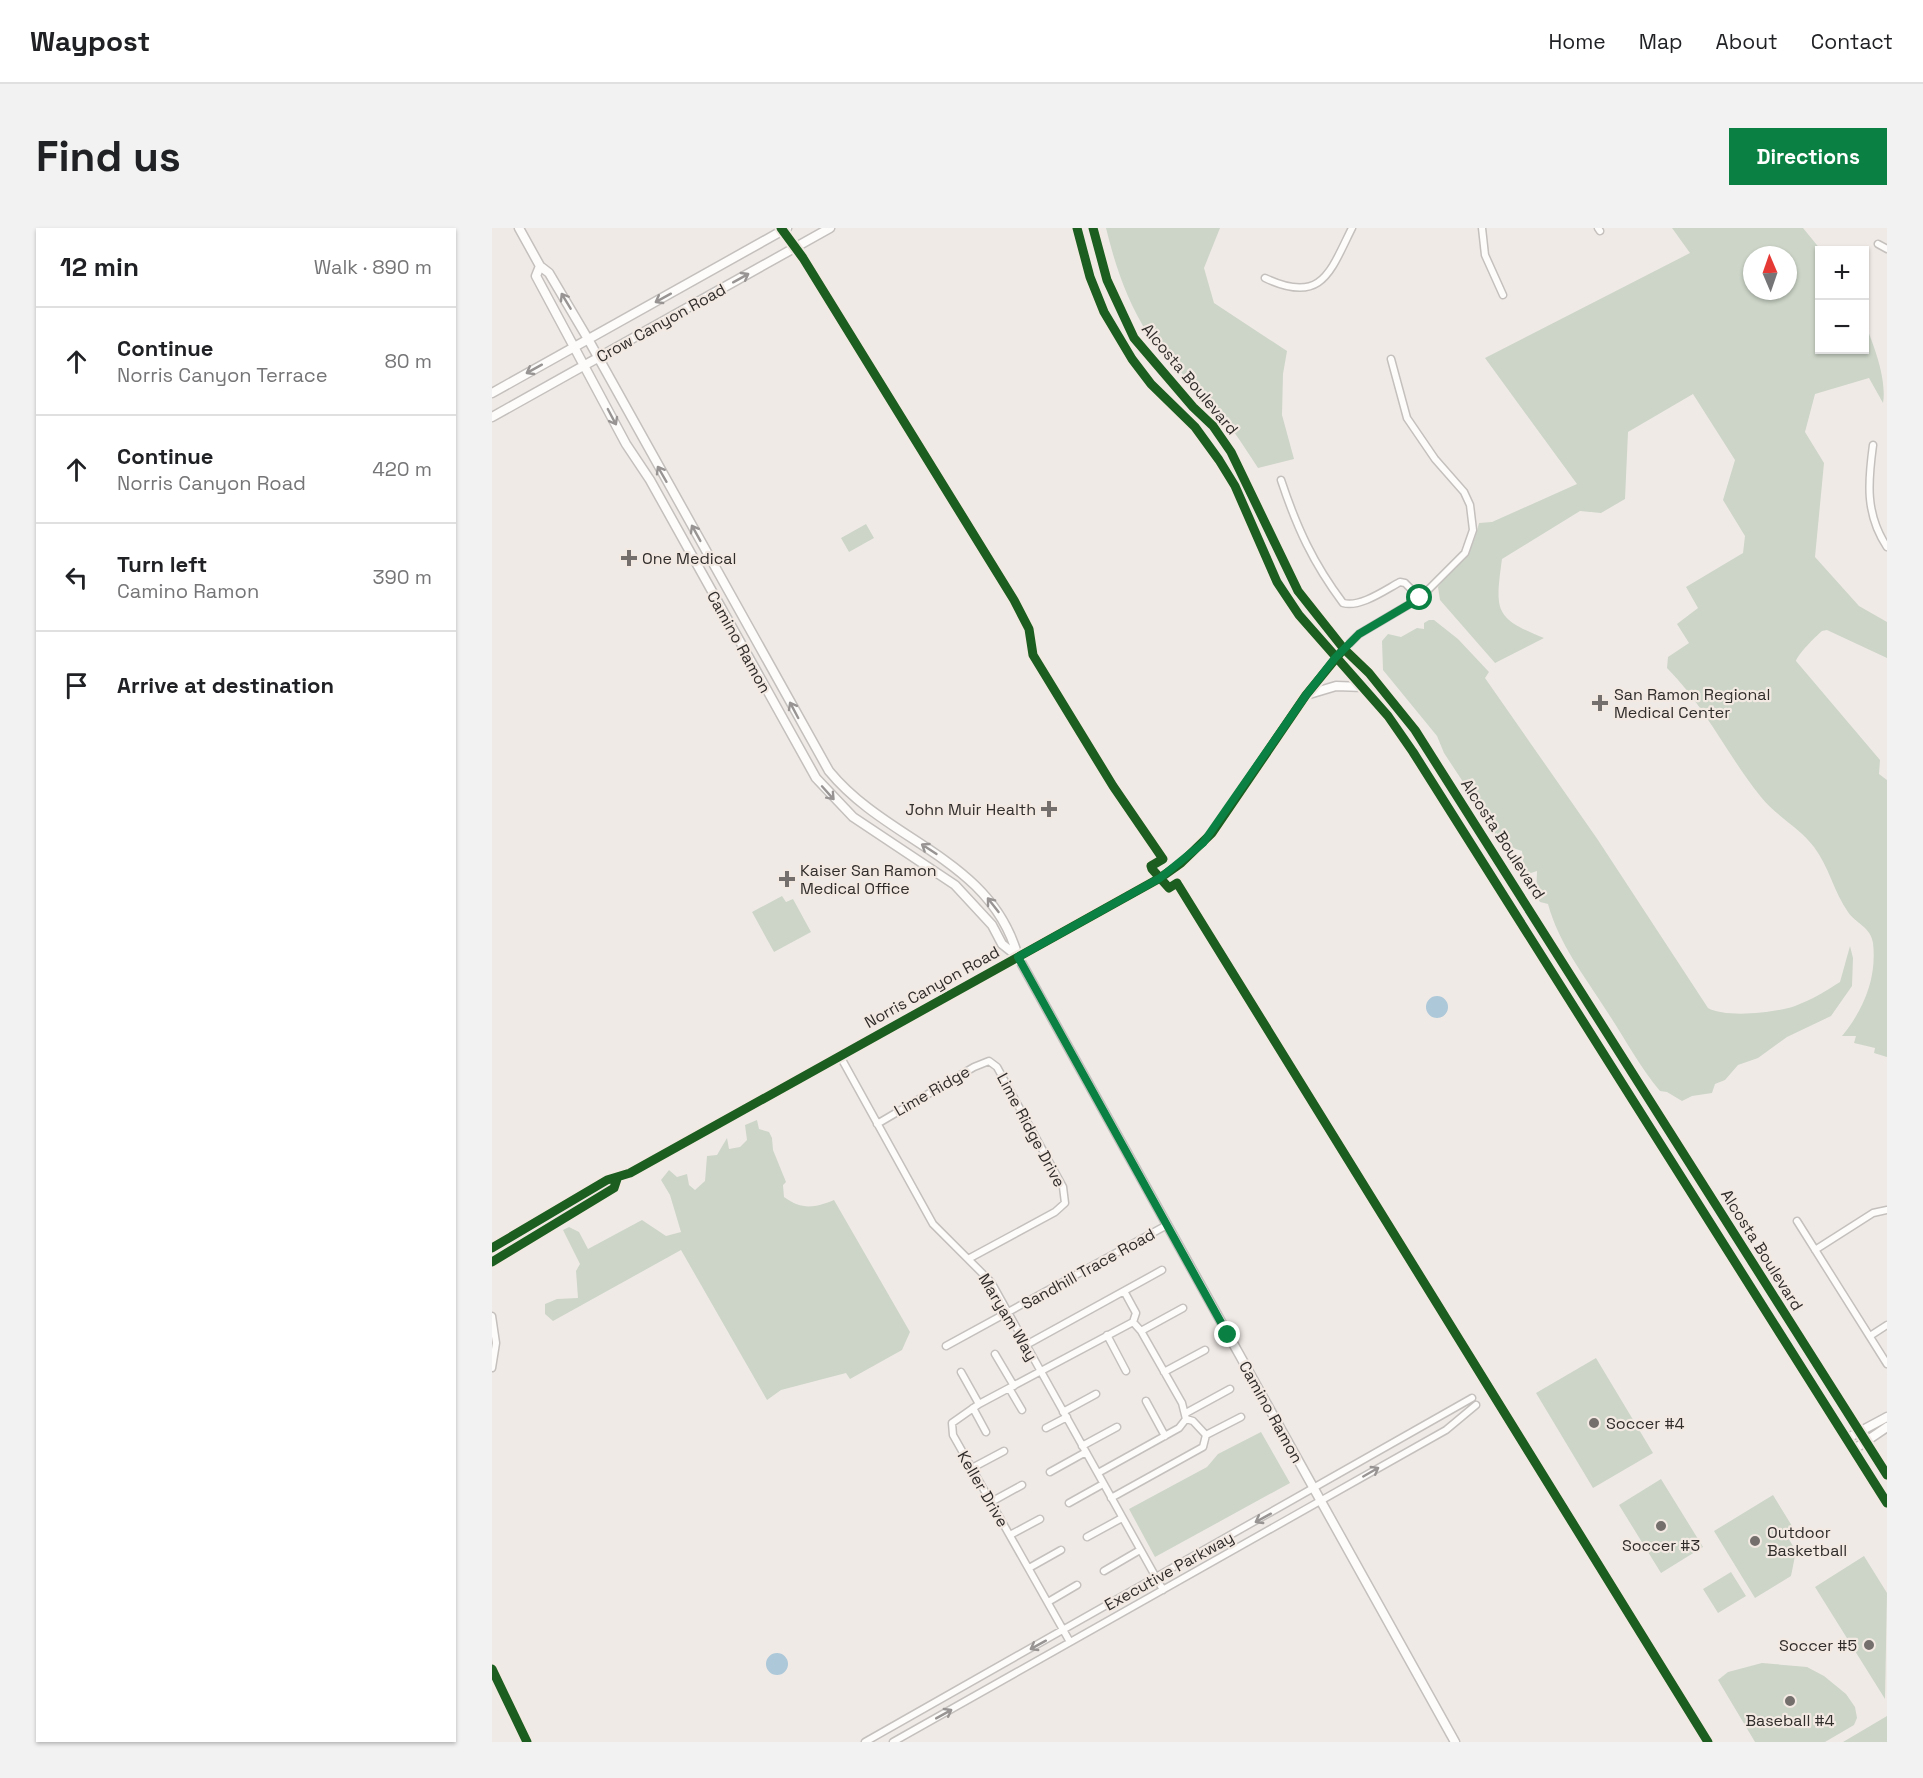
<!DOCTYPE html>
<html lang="en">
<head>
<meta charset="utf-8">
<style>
  body { margin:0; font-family:"Space Grotesk",sans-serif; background:#f2f2f2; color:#202124 }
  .controls { position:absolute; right:18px; top:18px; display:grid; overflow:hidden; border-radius:0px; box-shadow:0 2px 4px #0004 }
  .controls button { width:54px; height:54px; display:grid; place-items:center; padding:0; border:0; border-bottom:2px solid #e0e0e0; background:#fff; color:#202124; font:30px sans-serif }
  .compass { position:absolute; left:1251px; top:18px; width:54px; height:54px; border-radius:50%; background:#fff; box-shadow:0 2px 4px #0004; rotate:358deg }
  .stop { position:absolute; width:18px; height:18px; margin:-14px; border:4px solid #0b8043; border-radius:50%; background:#fff }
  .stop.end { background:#0b8043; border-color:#fff; box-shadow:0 2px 6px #0008 }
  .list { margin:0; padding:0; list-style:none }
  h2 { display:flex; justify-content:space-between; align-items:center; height:78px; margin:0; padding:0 24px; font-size:26px }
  h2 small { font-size:20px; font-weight:400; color:#757577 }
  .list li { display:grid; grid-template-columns:39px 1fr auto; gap:18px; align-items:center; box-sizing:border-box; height:108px; padding:0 24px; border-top:2px solid #e0e0e0 }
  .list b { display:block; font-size:22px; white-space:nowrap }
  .list p { margin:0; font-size:20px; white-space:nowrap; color:#757577 }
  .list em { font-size:20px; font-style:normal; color:#757577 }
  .icon { flex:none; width:33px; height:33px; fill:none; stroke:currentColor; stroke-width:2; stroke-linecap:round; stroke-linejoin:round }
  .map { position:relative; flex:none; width:1395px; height:1514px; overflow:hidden; border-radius:0px }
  header { display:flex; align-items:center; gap:36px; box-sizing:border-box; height:84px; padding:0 30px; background:#fff; border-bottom:2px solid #e0e0e0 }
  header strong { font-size:28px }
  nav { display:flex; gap:33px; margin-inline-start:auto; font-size:21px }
  .intro { display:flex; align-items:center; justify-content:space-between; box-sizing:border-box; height:144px; padding:0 36px }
  h1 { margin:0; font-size:42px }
  .button { padding:15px 27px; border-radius:0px; background:#0b8043; color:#fff; font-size:21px; font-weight:700 }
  main { display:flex; gap:36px; padding:0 36px }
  aside { flex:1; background:#fff; border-radius:0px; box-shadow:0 2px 4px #0004 }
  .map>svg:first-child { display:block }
  .green { fill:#ccd5c8; fill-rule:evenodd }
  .water { fill:#acc8d9 }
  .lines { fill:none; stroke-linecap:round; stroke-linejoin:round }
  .street-casing { stroke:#c4c0bd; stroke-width:9 }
  .secondary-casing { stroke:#c4c0bd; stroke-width:11 }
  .street { stroke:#fdfcfb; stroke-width:6 }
  .secondary { stroke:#fdfcfb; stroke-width:8 }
  .cycleway-casing { stroke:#f3e9e3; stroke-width:13 }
  .cycleway { stroke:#1b5e20; stroke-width:9 }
  .oneway { stroke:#979493 }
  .route { stroke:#0b8043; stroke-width:8 }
  .poi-dot { fill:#746f6c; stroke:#f3e9e3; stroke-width:2 }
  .labels { text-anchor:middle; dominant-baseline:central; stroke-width:4.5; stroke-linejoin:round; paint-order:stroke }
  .street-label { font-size:16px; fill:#312d2b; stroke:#f3e9e3 }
  .poi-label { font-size:16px; fill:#312d2b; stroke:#f3e9e3; text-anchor:start }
</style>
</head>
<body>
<header>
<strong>Waypost</strong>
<nav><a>Home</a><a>Map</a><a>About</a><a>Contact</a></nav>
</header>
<div class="intro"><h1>Find us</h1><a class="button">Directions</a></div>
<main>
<aside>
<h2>12 min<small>Walk · 890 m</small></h2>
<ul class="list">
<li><svg class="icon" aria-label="ahead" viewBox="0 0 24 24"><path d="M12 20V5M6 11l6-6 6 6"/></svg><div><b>Continue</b><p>Norris Canyon Terrace</p></div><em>80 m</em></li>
<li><svg class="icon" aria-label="ahead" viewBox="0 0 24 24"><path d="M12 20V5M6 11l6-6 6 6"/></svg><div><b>Continue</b><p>Norris Canyon Road</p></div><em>420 m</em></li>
<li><svg class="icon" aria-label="left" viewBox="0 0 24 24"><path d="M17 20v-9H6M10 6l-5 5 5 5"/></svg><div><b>Turn left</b><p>Camino Ramon</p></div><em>390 m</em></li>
<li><svg class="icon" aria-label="arrive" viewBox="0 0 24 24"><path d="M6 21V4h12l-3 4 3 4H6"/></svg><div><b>Arrive at destination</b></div></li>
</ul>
</aside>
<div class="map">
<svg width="1395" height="1514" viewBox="0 0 1395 1514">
  <rect width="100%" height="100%" fill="#f0eae6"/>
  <!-- green -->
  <path class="green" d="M614,0H728L712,40L722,75L795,123L791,146L790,187L802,231L766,240C751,217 736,193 718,173C697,151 673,131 656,106C635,73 623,37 614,0Z
    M1180,0H1311L1329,22L1328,122H1372L1373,96C1382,117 1395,152 1391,175L1377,150L1323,166L1313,204L1332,235L1323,329L1367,378L1395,394V430L1335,402L1330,403C1323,409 1306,426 1304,433L1388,532L1387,546L1395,552V829L1382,825L1383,820L1362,815L1364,808H1350C1372,781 1385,750 1381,715C1379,699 1363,695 1356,684C1342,664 1337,639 1322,619C1308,600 1284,588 1269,569C1235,527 1213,478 1175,440L1176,429L1197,415L1185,396L1206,380L1194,359L1251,325L1253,308L1231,272L1243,232L1201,166L1136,204L1133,271L1109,285L1088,283L1010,331C1003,383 1002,390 1052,410L1003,435L948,372L946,359C967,331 978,334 987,295L1000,294L1085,256L993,130L1198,25ZM1260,27H1296V63H1260Z
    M374,296L382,310L357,324L349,310Z
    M937,392H942L966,411L997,444L993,450L1106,612L1216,780C1233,790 1283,785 1303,778C1319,772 1334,763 1348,754L1358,718L1361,730L1360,758L1339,788L1295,809L1266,830L1246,837L1233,852L1223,856L1220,865L1200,868L1190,873L1175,864L1168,863C1147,838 1132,809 1114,782C1092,747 1067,716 1056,676L1048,674L1044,668L1045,643L1036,646L1032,641L1030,623L1012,617L988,587L977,563L952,525L945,508L891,442L890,413L896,406L909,409L925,400L932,401V395Z
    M290,668L294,674L301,671L319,704L282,724L260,684Z
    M265,892L267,901L277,904L280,910L281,922L294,954L291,957L292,969C310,982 322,980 342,972L418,1104L410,1122L358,1151L354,1145L289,1162L275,1172L189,1022L61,1093L53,1086V1076L65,1071L86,1070L84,1043L88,1036L71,1002L77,999L87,1004L96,1021L150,992L174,1008L189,1004L178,967L169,952L177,942L185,949L195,946L197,957L203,962L213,953L215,928L225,927L235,910L237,921L248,919L255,912L253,897Z
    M1104,1130L1161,1225L1101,1260L1044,1165Z
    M769,1204L798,1255L663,1329L637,1281L715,1239L726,1226Z
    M1169,1251L1211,1319L1169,1345L1127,1277Z
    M1281,1267L1300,1298L1292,1303L1304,1323L1299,1348L1263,1370L1222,1303Z
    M1372,1328L1395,1365L1393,1471L1323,1359Z
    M1239,1344L1254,1368L1226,1385L1211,1361Z
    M1270,1435L1315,1439L1332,1448L1354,1466L1363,1479L1365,1490L1362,1497L1333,1514H1263L1226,1452L1236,1444Z
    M1395,1488V1514H1351Z"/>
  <!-- water -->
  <path class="water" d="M934 779a11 11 0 1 1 22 0a11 11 0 1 1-22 0Z
    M274 1436a11 11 0 1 1 22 0a11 11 0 1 1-22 0Z"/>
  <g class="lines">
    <defs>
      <path id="street" d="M990,0L993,27L1011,67
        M1106,0L1108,3
        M1386,16L1395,21
        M773,50C830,77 838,44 860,0
        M1381,217C1376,254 1373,286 1395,319
        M789,252C805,300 821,335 851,375C868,380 893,362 908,354L913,355L928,370
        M852,421L867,406L928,370L973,325L981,302L978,277L972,264L943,231L915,190L899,131
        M348,828L441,996L499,1054L671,1362
        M385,896L482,839L497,833L505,839L571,959L573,975L563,984L478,1030
        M1305,993L1395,1136
        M1323,1022L1381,985L1395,982
        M632,1063L644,1085L641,1094
        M0,1088L4,1115L0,1140
        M649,1103L691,1080
        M615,1107L634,1143
        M1378,1108L1395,1097
        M534,1117L670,1042
        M454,1118L675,997
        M503,1126L522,1158
        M469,1144L487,1176
        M672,1144L713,1122
        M517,1160L530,1182
        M654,1173L673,1208
        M481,1180L494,1204
        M571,1184L604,1166
        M694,1185L738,1161
        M554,1200L575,1189
        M714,1207L749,1189
        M590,1218L625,1199
        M480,1240L512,1223
        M558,1244L594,1224
        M619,1270L711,1219L714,1207L701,1193L694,1191
        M499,1274L530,1257
        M577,1275L611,1256
        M518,1307L548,1291
        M595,1309L630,1290
        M537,1340L569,1322
        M612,1343L648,1322
        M556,1374L585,1357
        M578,1414L461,1207L460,1195L487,1176L641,1094L649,1103L690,1175L694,1191L687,1200L606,1245
        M0,1441L35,1514
        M373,1514L980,1170
        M401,1514L954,1202L984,1177"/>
      <path id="secondary" d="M27,0L48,38L57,45L96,111L337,543C396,615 499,630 526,729L963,1514
        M585,0L598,49L612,84L640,131L659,156L703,199L727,232L743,258L785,354L807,387L896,488L921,524L1395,1275
        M601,0L615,52L642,110L701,179L721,198L739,224L806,363L852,421L877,445L923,502L1395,1247
        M48,38L44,48L134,216L158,252L324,550L361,589L463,657L500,697L510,716L525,728
        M0,165L295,0
        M0,189L338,0
        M814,467L844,458L872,459
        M0,1020L115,952L138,945L668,650L689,635L720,605L814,467L852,421
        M0,1034L122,960L125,951
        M1354,1211L1395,1189
        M1361,1222L1395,1199"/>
    </defs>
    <!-- street casing -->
    <use href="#street" class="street-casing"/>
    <!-- secondary casing -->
    <use href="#secondary" class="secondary-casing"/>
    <!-- street -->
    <use href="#street" class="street"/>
    <!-- secondary -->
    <use href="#secondary" class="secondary"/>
    <defs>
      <path id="cycleway" d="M289,0L311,30L522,372L537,401L541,427L621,558L671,631L659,638L660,641L677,660L685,655L1216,1514
        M585,0L598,49L612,84L640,131L659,156L703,199L727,232L743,258L785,354L807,387L896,488L921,524L1395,1275
        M601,0L615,52L642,110L701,179L721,198L739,224L806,363L852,421L877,445L923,502L1395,1247
        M0,1020L115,952L138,945L668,650L689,635L720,605L814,467L850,423
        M0,1034L122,960L125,951
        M0,1441L35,1514"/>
    </defs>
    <!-- cycleway casing -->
    <use href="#cycleway" class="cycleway-casing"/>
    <!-- cycleway -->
    <use href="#cycleway" class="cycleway"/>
  </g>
  <!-- one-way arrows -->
  <defs><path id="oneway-shaft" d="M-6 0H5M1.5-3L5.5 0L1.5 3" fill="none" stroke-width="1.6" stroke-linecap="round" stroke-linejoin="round" transform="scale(1.5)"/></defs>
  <g class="oneway">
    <use href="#oneway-shaft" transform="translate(249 50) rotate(-29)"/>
    <use href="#oneway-shaft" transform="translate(171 70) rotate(151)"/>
    <use href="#oneway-shaft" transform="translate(74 73) rotate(-121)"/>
    <use href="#oneway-shaft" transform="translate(42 141) rotate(151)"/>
    <use href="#oneway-shaft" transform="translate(120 189) rotate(62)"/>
    <use href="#oneway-shaft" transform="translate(170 246) rotate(-120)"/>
    <use href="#oneway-shaft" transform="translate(204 305) rotate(-119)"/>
    <use href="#oneway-shaft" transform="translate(302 482) rotate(-118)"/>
    <use href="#oneway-shaft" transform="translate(336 565) rotate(48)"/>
    <use href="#oneway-shaft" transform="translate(437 621) rotate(-147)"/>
    <use href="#oneway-shaft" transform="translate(501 677) rotate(-128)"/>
    <use href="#oneway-shaft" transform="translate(879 1244) rotate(-30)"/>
    <use href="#oneway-shaft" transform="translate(771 1290) rotate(151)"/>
    <use href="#oneway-shaft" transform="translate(546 1417) rotate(151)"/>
    <use href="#oneway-shaft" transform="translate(452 1486) rotate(-29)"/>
  </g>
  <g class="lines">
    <!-- route -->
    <path class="route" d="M736,1107L526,729L668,650L711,615L814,467L843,430L867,406L928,370"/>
  </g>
  <!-- markers -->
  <g class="poi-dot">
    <path d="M134 321h6v6h6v6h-6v6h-6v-6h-6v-6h6z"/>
    <path d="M1105 466h6v6h6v6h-6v6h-6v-6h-6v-6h6z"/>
    <path d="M554 572h6v6h6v6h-6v6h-6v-6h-6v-6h6z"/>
    <path d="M292 642h6v6h6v6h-6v6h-6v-6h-6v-6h6z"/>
    <circle cx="1102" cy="1195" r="6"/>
    <circle cx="1169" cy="1298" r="6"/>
    <circle cx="1263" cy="1313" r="6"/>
    <circle cx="1377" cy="1417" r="6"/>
    <circle cx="1298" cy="1473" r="6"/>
  </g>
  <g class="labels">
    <!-- street labels -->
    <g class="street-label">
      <text transform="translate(169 95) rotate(-29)">Crow Canyon Road</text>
      <text transform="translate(698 151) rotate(50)">Alcosta Boulevard</text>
      <text transform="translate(247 414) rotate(61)">Camino Ramon</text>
      <text transform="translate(1011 611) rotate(57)">Alcosta Boulevard</text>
      <text transform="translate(440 759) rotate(-29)">Norris Canyon Road</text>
      <text transform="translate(440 863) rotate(-30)">Lime Ridge</text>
      <text transform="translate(539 902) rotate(62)">Lime Ridge Drive</text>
      <text transform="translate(1270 1022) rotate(58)">Alcosta Boulevard</text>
      <text transform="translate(596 1041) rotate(-29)">Sandhill Trace Road</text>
      <text transform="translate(516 1089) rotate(59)">Maryam Way</text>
      <text transform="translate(779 1184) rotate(61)">Camino Ramon</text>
      <text transform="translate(491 1261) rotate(60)">Keller Drive</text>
      <text transform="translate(677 1343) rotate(-29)">Executive Parkway</text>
    </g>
    <!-- poi labels -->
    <g class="poi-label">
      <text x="150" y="330">One Medical</text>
      <text x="1122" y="466">San Ramon Regional<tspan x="1122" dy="18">Medical Center</tspan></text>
      <text x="544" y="581" text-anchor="end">John Muir Health</text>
      <text x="308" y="642">Kaiser San Ramon<tspan x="308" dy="18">Medical Office</tspan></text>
      <text x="1114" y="1195">Soccer #4</text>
      <text x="1275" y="1304">Outdoor<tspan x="1275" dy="18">Basketball</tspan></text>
      <text x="1169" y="1317" text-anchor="middle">Soccer #3</text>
      <text x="1365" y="1417" text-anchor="end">Soccer #5</text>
      <text x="1298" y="1492" text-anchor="middle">Baseball #4</text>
    </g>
  </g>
</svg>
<div class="controls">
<button>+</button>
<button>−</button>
</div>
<svg class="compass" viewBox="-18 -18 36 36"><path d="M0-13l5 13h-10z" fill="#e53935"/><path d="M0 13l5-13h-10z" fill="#757577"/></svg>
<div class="stop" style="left:928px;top:370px"></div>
<div class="stop end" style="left:736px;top:1107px"></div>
</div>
</main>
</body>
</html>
